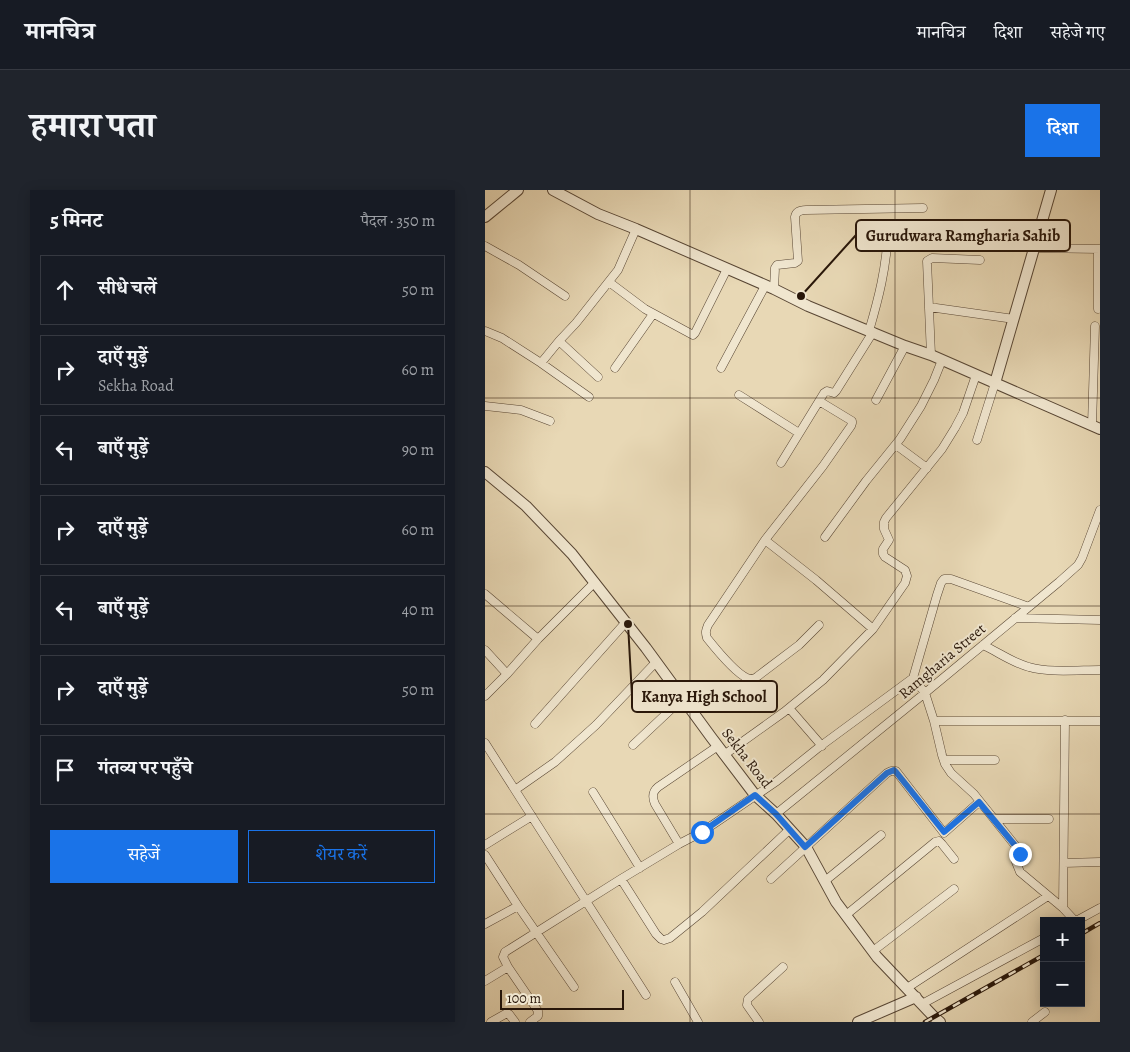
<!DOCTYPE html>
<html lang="hi">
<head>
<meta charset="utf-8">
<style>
  body { margin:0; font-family:Alegreya,"Noto Serif Devanagari",serif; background:#20242c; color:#f1f3f6 }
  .controls { position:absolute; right:15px; bottom:15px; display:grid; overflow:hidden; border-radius:0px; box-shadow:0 2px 12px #0003 }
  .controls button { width:45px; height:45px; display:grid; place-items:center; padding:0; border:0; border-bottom:1px solid #363941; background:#171b24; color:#f1f3f6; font:25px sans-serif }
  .scale { position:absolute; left:15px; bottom:12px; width:124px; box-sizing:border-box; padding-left:5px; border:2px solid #281609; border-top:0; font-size:14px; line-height:18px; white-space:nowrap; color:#281609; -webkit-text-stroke:4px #f0e6cf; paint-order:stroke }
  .stop { position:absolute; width:15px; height:15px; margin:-11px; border:4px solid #1a73e8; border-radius:50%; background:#fff }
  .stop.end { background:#1a73e8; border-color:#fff; box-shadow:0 1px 5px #0008 }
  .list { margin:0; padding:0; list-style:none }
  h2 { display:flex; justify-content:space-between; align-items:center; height:65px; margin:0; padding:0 20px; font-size:21px }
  h2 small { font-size:16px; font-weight:400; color:#9ea1a6 }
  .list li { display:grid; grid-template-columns:32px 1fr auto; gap:15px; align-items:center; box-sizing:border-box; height:70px; margin:0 10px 10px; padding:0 10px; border:1px solid #363941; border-radius:0px }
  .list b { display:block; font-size:19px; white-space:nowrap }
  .list p { margin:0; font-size:16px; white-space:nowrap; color:#9ea1a6 }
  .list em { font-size:16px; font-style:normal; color:#9ea1a6 }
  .actions { display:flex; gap:10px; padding:15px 20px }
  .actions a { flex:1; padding:11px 0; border:1px solid #1a73e8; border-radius:0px; text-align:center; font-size:18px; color:#1a73e8 }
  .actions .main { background:#1a73e8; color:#fff }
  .icon { flex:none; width:28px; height:28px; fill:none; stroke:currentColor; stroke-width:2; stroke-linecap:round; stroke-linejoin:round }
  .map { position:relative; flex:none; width:615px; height:832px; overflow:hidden; border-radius:0px }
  header { display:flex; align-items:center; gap:30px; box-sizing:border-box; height:70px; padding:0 25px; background:#171b24; border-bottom:1px solid #363941 }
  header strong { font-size:24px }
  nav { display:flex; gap:28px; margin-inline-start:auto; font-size:18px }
  .intro { display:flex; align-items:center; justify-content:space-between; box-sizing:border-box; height:120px; padding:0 30px }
  h1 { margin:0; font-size:35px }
  .button { padding:12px 22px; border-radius:0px; background:#1a73e8; color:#fff; font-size:18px; font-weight:700 }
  main { display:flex; gap:30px; padding:0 30px }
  aside { flex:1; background:#171b24; border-radius:0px; box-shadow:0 2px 12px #0003 }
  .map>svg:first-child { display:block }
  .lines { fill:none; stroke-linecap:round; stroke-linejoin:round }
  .minor-casing { stroke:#584634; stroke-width:9 }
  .tertiary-casing { stroke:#584634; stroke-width:12 }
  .minor { stroke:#f0e6cf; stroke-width:8 }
  .tertiary { stroke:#f0e6cf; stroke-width:10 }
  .rail-casing { stroke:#281609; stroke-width:4.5 }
  .rail { stroke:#f0e6cf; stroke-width:2.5; stroke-dasharray:8; stroke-linecap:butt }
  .route { stroke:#1a73e8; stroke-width:6 }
  .grid { fill:none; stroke:#281609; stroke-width:1; stroke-opacity:0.55 }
  .labels { text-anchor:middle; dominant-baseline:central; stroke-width:4; stroke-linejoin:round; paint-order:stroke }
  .street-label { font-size:15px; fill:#281609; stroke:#f0e6cf }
  .leader { fill:none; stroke:#281609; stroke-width:2 }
  .callout-dot { fill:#281609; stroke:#f0e6cf; stroke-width:2 }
  .callout { fill:#f0e6cf; stroke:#281609; stroke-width:2 }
  .callout-label { font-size:16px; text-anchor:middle; font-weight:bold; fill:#281609 }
</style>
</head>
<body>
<header>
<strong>मानचित्र</strong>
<nav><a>मानचित्र</a><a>दिशा</a><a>सहेजे गए</a></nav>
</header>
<div class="intro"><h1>हमारा पता</h1><a class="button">दिशा</a></div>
<main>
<aside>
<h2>5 मिनट<small>पैदल · 350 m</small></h2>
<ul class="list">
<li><svg class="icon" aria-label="ahead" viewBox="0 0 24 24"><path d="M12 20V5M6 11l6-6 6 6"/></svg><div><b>सीधे चलें</b></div><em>50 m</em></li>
<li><svg class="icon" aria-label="right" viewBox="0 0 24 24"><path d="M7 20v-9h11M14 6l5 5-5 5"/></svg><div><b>दाएँ मुड़ें</b><p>Sekha Road</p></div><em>60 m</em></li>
<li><svg class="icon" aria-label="left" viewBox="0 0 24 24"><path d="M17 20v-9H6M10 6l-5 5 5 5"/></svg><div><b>बाएँ मुड़ें</b></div><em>90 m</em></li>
<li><svg class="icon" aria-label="right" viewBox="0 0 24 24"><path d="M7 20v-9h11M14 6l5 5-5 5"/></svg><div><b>दाएँ मुड़ें</b></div><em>60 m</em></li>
<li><svg class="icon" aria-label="left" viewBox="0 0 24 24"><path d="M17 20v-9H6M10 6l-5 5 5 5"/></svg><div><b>बाएँ मुड़ें</b></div><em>40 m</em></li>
<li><svg class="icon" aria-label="right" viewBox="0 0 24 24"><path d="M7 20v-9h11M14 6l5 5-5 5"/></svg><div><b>दाएँ मुड़ें</b></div><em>50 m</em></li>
<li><svg class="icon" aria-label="arrive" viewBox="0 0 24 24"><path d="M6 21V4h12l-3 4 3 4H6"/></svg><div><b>गंतव्य पर पहुँचे</b></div></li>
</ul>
<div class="actions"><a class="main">सहेजें</a><a>शेयर करें</a></div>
</aside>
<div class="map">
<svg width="615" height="832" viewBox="0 0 615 832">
  <rect width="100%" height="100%" fill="#e8d8b5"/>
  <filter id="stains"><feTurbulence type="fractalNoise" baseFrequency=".004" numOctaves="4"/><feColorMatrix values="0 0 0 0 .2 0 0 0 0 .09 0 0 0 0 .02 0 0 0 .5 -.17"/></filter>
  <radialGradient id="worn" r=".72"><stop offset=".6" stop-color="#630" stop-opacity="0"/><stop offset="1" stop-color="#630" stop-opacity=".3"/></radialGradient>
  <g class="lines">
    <defs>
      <path id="minor" d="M0,56L34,75L80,106
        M549,58L615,59
        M124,92L160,119L208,145L210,143L242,79
        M289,99L290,78L292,75L310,73L313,71L310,27C311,21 316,20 321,20L438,18
        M444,117L529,129
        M613,119V59
        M0,141L17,148L56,173L104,207
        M384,141C394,107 401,79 403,43
        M74,151L113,187
        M446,165L442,71L447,68L495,70
        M56,173L74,151L91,133L133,80L151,39
        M130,178L168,124
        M236,178L280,96
        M254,205L314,243
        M391,210L420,156
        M334,211L367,231V233L366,236L338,276L280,350L223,435C221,440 220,442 222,448C230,458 251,483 262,488C267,490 270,489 273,486L314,455L334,435
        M0,216L36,220L65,231
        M607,235L610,136
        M492,250L510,193
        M411,255L442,278
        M296,273L339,203L342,201L349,203L351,201L388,142
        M340,347L381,291L415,249L436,216L449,190L457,170
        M280,350L331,390L388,439
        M0,404L53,449
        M530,428L615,430
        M498,455C513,462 528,473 544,477C564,483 594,480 615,480
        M0,460L22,484
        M428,488L440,503L449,531L457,565L460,574L466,583L489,604L533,659L535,664L531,672L535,682L578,718L580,530
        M0,506L22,484L53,449L110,392
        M304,518L337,556
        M449,531H615
        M50,534L141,432
        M0,553L161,805
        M148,555L198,508
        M239,565L299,522L338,490L388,439L420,393L422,386L420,380L400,367L398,364V359L404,350L399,339V332L401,328L457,259L470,238L478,223L491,185
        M459,570H510
        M30,600L70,572L111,535L171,472
        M108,602L155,678
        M291,624L440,503L574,392L593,375L597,368L615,320
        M509,629H564
        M194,654L170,614C167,607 167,602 173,597L233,556
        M0,655L47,626
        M0,665L33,716L89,797
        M579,673L615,672
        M136,689L171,744L176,749L179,750L185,748L217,722L304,640
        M286,689L402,583L406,581H411L459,643L494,612
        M340,691L396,645
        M578,718L590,731
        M361,725L450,652L454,651L457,654L469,669
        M591,731L615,718
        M0,734L33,716
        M388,761L469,699
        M0,791L23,777
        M190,792L213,832
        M422,798L563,706
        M437,814L559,748
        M6,832L22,823L24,824L30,832
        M45,832L53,826V821L23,777L18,767L20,762L136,689L194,654L217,642L292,591L333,558L428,488L452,405L456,393L459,389H466L544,417
        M274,832L262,815L263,809L298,777
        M547,832L560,822"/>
      <path id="tertiary" d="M68,0L113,24L151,39L289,99L323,116L420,156L446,165L615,239
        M0,27L33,0
        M510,193L566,0
        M0,282L41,316L87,364L161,458L226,547L270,605L291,624L321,657L351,712L392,767L449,827L455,832
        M373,832L431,807"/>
    </defs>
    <!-- minor casing -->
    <use href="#minor" class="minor-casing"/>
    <!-- tertiary casing -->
    <use href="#tertiary" class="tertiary-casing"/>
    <!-- minor -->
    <use href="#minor" class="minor"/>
    <!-- tertiary -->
    <use href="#tertiary" class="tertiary"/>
    <defs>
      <path id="rail" d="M596,744L615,733
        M440,832L559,765"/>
    </defs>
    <!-- rail casing -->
    <use href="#rail" class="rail-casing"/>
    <!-- rail -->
    <use href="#rail" class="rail"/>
  </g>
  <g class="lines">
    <!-- route -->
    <path class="route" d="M217,642L270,605L291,624L320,657L402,583L409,580L411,582L459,642L494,612L533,659L535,664"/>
  </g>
  <!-- grid -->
  <path class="grid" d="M205,0V832M410,0V832M0,208H615M0,416H615M0,624H615"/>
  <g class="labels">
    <!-- street labels -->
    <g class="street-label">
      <text transform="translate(457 471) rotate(-40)">Ramgharia Street</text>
      <text transform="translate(262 568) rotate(52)">Sekha Road</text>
    </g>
  </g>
  <!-- callouts -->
  <path class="leader" d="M316 106L371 45M143 434L147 506"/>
  <g class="callout-dot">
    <circle cx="316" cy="106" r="5"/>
    <circle cx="143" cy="434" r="5"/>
  </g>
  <g class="callout">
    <rect x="371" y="30" width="214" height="31" rx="5"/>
    <rect x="147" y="491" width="145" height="31" rx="5"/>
  </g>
  <g class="callout-label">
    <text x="478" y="51">Gurudwara Ramgharia Sahib</text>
    <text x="219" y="512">Kanya High School</text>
  </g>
  <rect width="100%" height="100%" filter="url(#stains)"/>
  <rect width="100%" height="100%" fill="url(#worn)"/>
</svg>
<div class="controls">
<button>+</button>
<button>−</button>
</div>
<div class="scale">100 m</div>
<div class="stop" style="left:217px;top:642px"></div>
<div class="stop end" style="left:535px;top:664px"></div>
</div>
</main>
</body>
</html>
